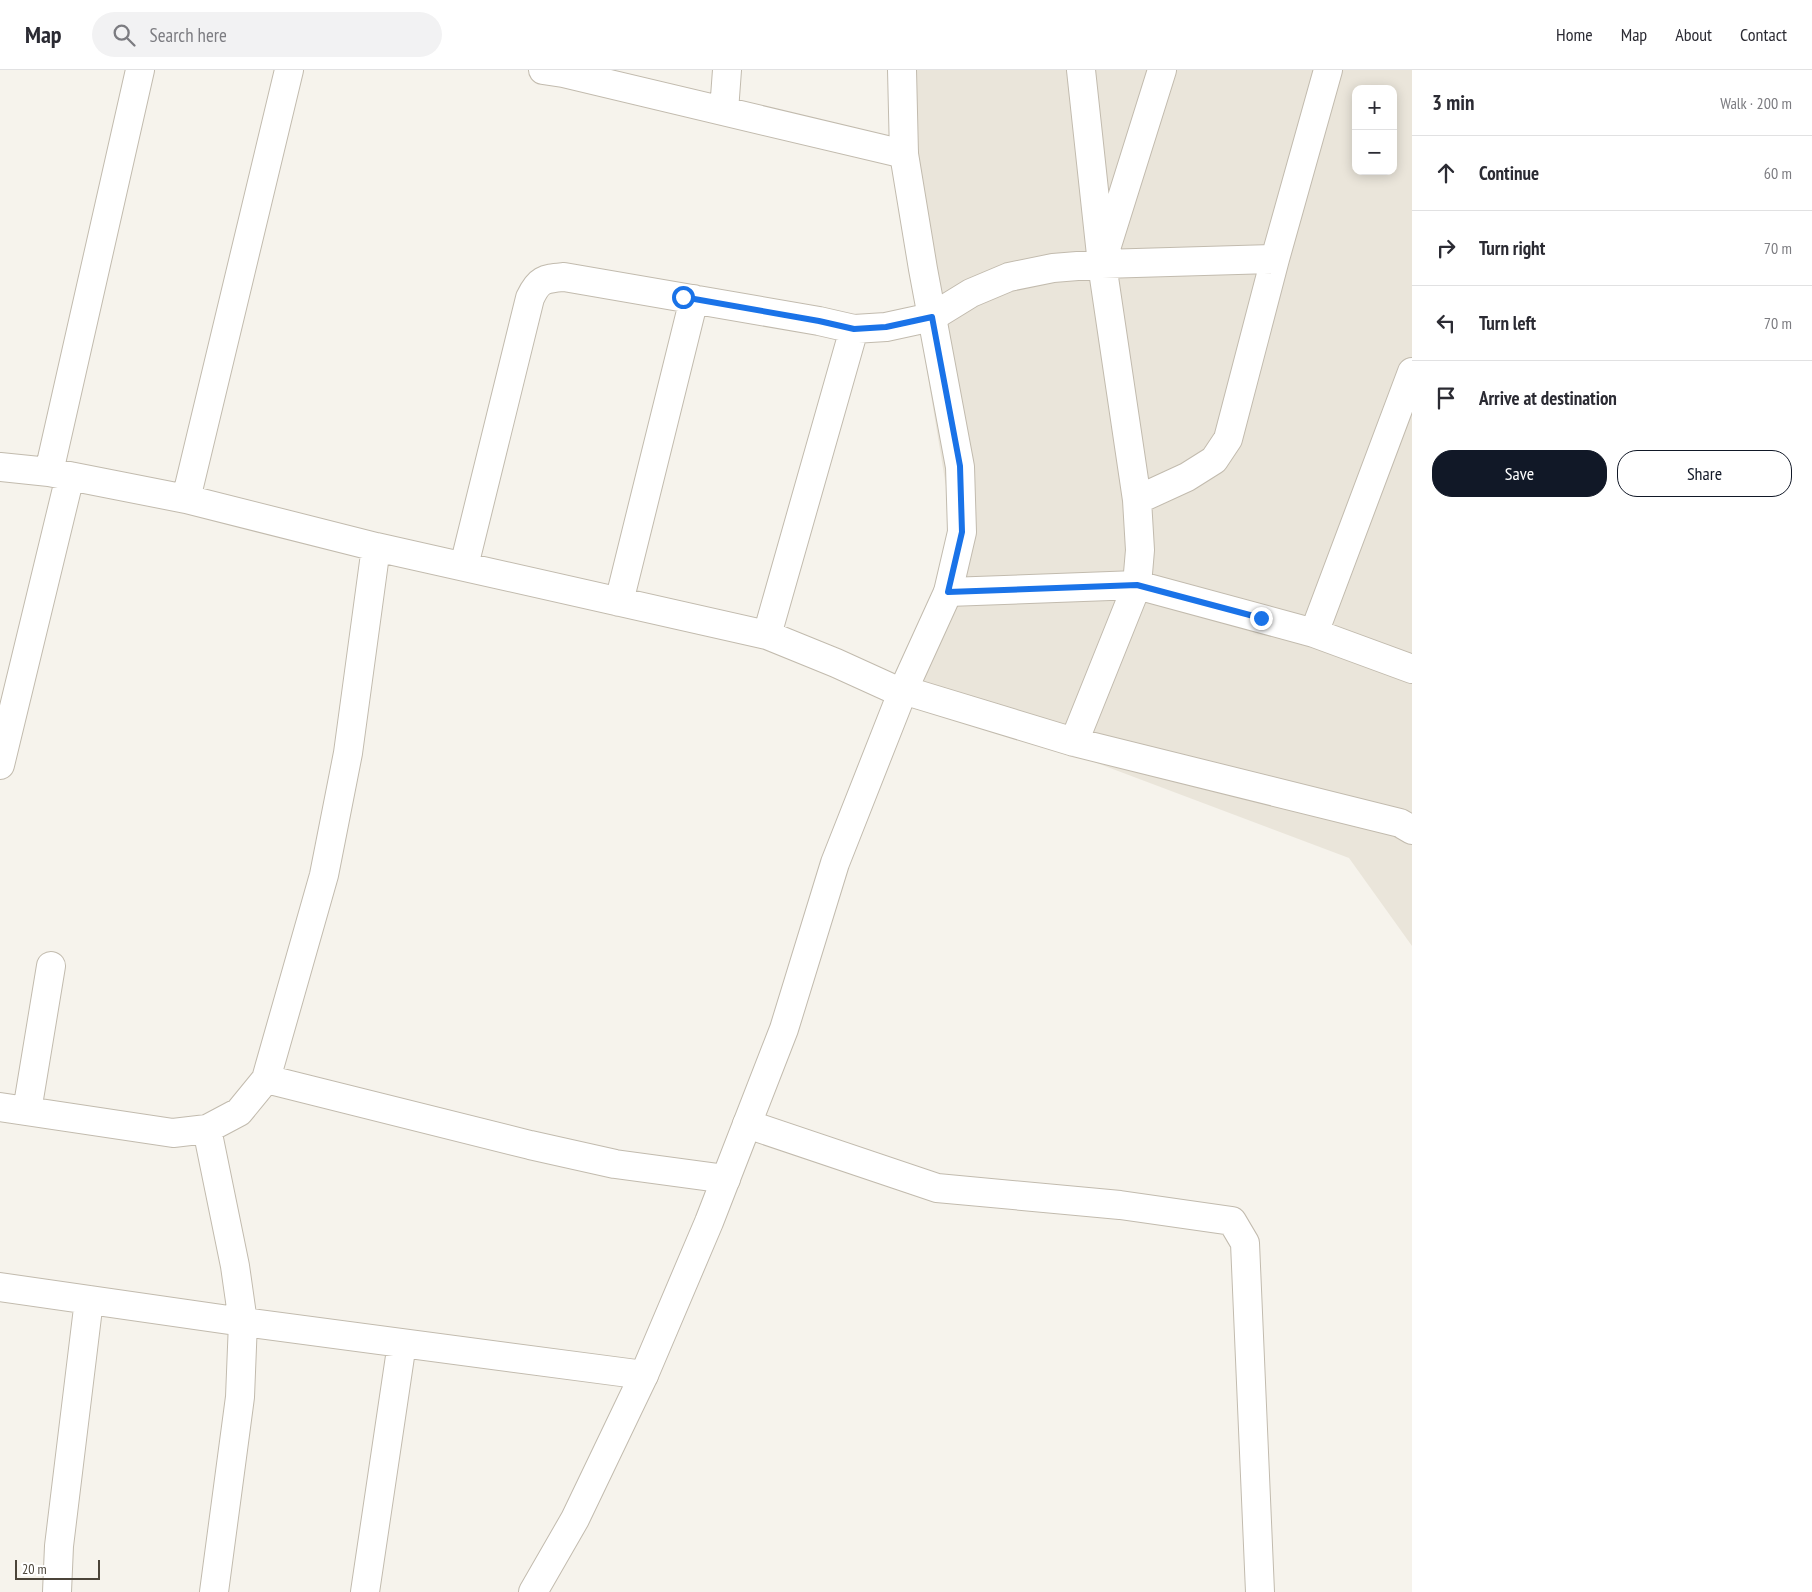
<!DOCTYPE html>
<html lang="en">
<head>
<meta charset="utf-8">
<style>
  body { margin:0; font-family:"PT Sans Narrow",sans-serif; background:#f2f2f3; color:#2b2b33 }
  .controls { position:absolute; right:15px; top:15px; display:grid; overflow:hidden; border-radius:10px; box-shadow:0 2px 12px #0003 }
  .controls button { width:45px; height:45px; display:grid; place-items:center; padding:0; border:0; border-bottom:1px solid #e1e1e2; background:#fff; color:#2b2b33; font:25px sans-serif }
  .scale { position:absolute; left:15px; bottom:12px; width:85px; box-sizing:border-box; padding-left:5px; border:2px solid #4b4439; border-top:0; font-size:14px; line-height:18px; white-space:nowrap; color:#4b4439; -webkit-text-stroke:4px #fff; paint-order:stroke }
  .stop { position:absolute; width:15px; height:15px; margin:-11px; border:4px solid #1a73e8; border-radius:50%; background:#fff }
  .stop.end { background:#1a73e8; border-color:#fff; box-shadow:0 1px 5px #0008 }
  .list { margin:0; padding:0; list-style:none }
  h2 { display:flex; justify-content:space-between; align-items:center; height:65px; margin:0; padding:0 20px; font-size:21px }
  h2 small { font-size:16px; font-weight:400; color:#7c7c81 }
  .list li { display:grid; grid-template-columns:32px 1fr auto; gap:15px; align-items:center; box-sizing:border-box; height:75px; padding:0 20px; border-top:1px solid #e1e1e2 }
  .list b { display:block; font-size:19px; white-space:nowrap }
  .list em { font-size:16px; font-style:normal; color:#7c7c81 }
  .actions { display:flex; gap:10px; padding:15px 20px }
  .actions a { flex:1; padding:11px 0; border:1px solid #111827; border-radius:20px; text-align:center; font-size:18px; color:#111827 }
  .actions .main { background:#111827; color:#fff }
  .icon { flex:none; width:28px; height:28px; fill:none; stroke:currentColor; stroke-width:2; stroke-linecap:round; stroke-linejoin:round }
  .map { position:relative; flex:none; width:1412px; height:1522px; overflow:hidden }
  header { display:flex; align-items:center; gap:30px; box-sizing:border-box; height:70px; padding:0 25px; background:#fff; border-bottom:1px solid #e1e1e2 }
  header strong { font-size:24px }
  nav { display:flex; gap:28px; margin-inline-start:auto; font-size:18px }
  .search { width:350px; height:45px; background:#f2f2f3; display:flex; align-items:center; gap:12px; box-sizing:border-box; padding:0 18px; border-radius:28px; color:#7c7c81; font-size:19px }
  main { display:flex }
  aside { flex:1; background:#fff }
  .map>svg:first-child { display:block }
  .residential { fill:#eae5da; fill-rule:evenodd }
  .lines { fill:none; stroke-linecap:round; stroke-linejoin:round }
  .minor-casing { stroke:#c2bbae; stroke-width:30 }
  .tertiary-casing { stroke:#c2bbae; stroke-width:30 }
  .minor { stroke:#fff; stroke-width:28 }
  .tertiary { stroke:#fff; stroke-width:28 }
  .route { stroke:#1a73e8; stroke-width:6 }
</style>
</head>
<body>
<header>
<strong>Map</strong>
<div class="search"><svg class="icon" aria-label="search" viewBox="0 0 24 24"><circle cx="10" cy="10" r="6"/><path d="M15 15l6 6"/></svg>Search here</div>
<nav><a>Home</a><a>Map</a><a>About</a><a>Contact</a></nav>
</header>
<main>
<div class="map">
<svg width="1412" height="1522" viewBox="0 0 1412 1522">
  <rect width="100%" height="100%" fill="#f6f3ec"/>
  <!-- residential -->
  <path class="residential" d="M897,0H1412V876L1349,788L903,620L957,483L892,89ZM1356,19H1393V101H1356Z"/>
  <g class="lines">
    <defs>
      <path id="minor" d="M543,0L563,3L904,84
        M724,41L727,0
        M1105,182L1162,0
        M0,397L49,402L186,429L376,477L767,565L836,593L902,623
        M49,402L140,0
        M186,429L289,0
        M1137,430L1187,407L1214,390L1228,369L1275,189L1328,0
        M464,496L530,228C539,209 544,209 564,207L819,251L854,259L886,257L932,247L971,223L1009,207L1053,198L1102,194L1275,189
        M948,522L1137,515L1314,563L1412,599
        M619,532L694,229
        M1314,563L1412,302
        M767,565L854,259
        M903,620L1074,672L1400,753L1412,760
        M1074,672L1137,515L1140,480L1137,430L1102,194L1081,0
        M0,695L70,406
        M266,1009L530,1075L615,1094L726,1109
        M0,1037L173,1063L207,1059L239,1042L266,1009L324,805L348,683L376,477
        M27,1041L51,896
        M747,1054L937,1118L1120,1135L1232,1151L1245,1173L1260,1522
        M207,1059L235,1196L243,1252L240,1327L214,1522
        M0,1217L243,1252L644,1305
        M57,1522L59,1476L89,1230
        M365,1522L402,1273"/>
      <path id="tertiary" d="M533,1522L575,1449L644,1305L709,1152L784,959L835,793L902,623L948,522L962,462L960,397L923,199L904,84L902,0"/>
    </defs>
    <!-- minor casing -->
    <use href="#minor" class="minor-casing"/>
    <!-- tertiary casing -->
    <use href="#tertiary" class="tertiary-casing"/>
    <!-- minor -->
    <use href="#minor" class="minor"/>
    <!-- tertiary -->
    <use href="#tertiary" class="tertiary"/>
  </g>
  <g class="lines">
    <!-- route -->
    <path class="route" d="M683,227L819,251L854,259L886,257L932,247L960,396L962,462L948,522L1137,515L1261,548"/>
  </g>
</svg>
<div class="controls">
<button>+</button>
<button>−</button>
</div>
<div class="scale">20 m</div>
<div class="stop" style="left:683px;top:227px"></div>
<div class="stop end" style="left:1261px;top:548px"></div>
</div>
<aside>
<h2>3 min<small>Walk · 200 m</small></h2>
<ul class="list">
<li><svg class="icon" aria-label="ahead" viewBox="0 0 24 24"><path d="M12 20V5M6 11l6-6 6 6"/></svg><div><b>Continue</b></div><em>60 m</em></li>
<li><svg class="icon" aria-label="right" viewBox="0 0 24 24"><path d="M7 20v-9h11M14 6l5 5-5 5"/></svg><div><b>Turn right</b></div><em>70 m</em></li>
<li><svg class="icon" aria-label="left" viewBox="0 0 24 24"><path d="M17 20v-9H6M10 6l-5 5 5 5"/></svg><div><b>Turn left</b></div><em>70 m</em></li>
<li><svg class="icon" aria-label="arrive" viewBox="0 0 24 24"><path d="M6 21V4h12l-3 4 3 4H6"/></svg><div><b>Arrive at destination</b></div></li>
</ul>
<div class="actions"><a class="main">Save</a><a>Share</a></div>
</aside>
</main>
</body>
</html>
